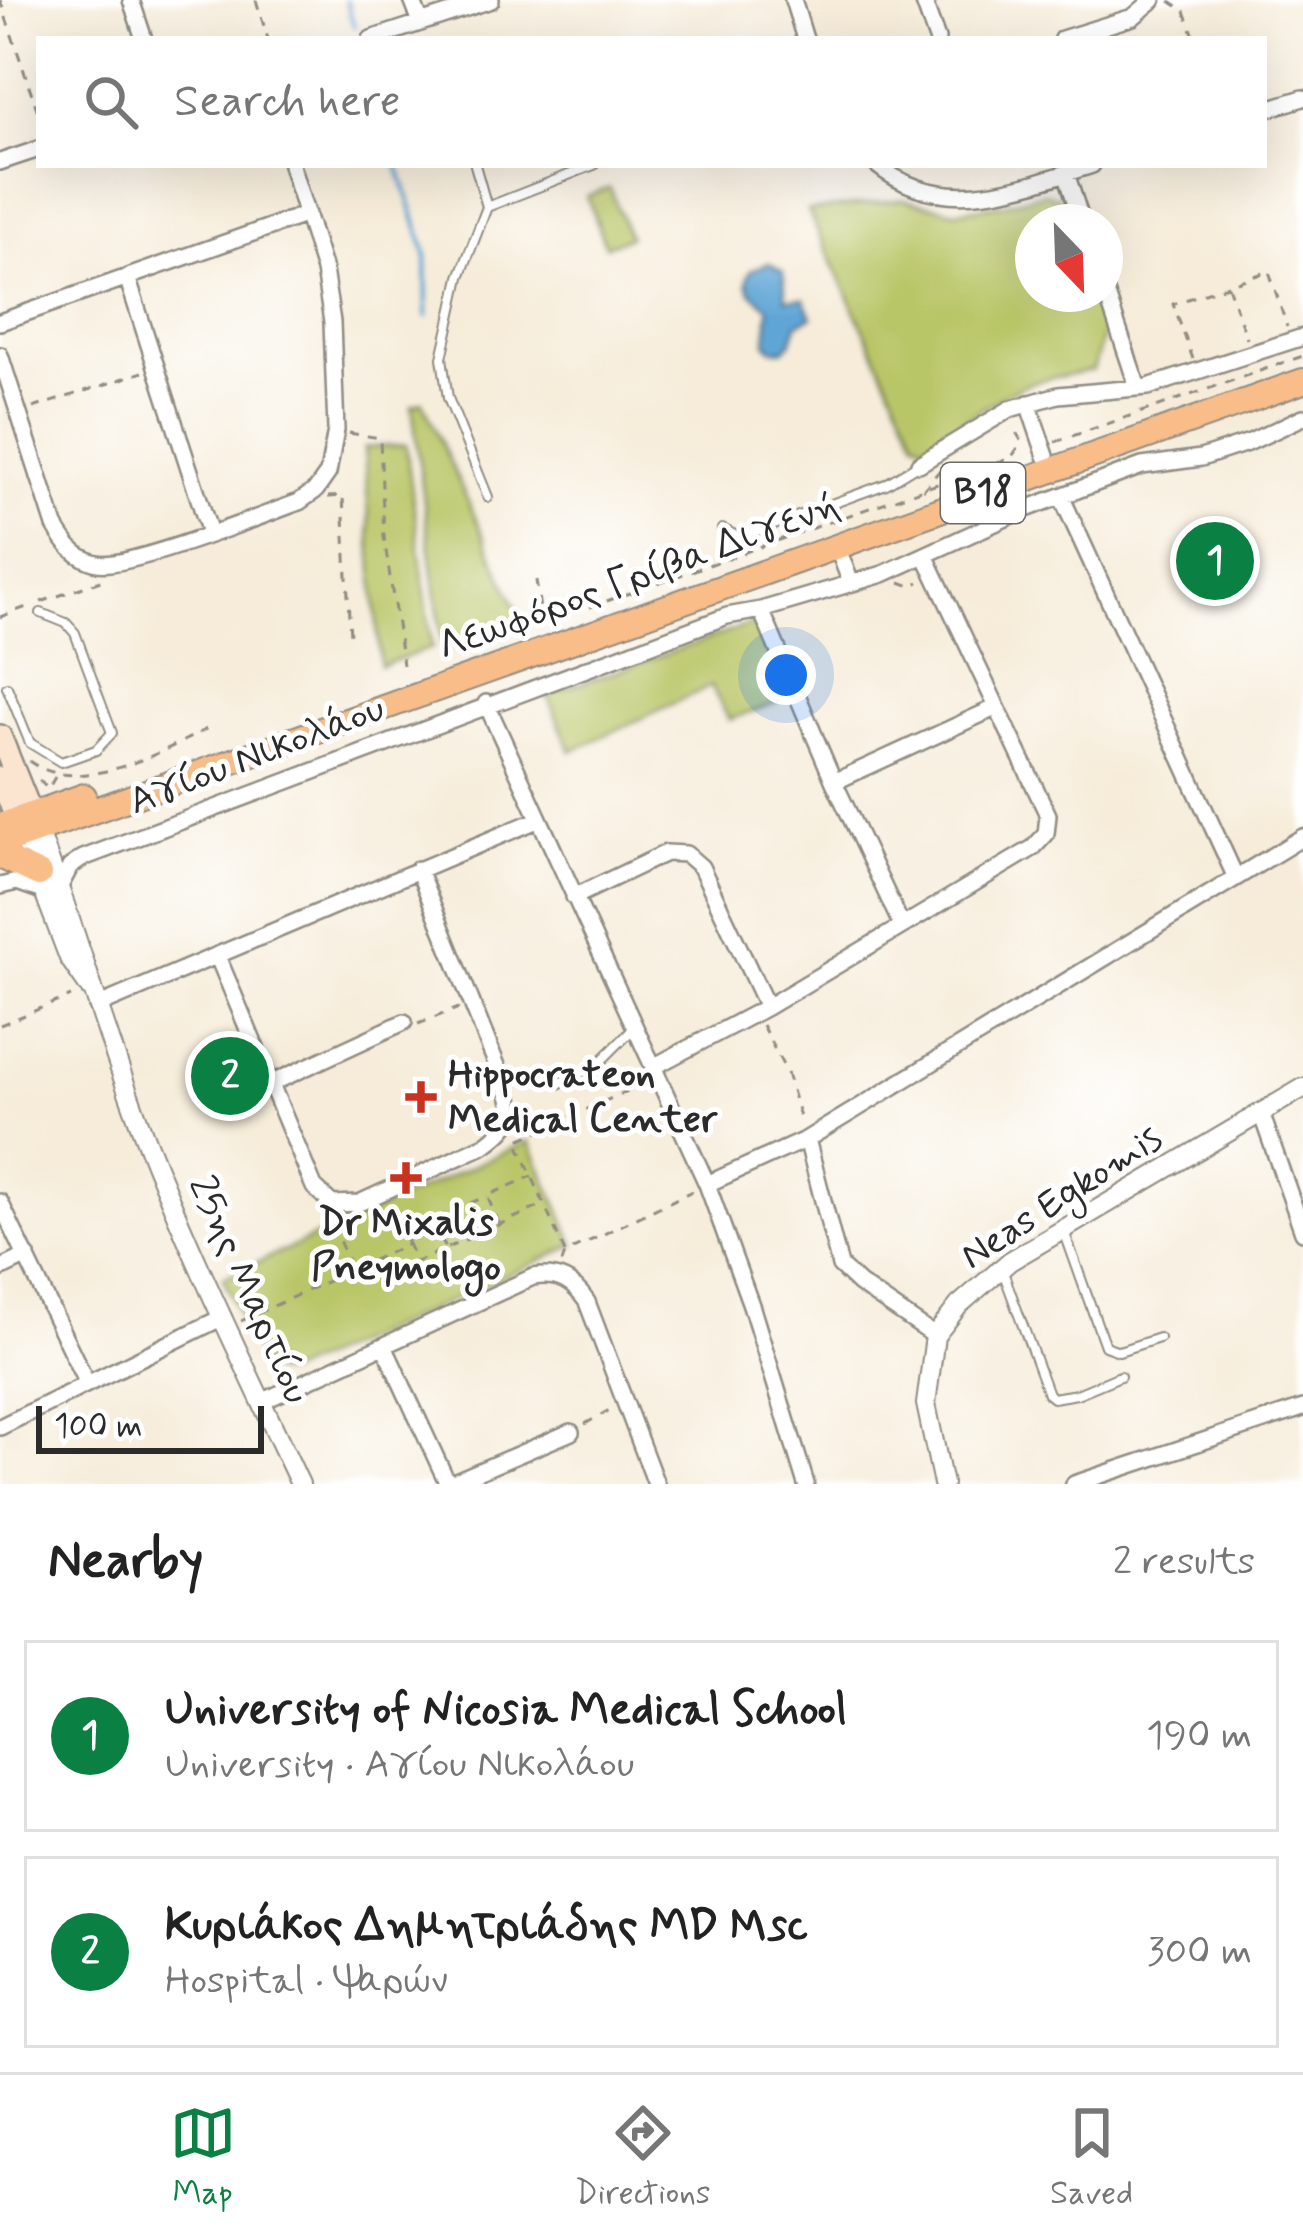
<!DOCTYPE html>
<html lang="en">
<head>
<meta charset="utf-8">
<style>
  body { margin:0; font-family:Mynerve,sans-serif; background:#f6f6f6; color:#222 }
  .compass { position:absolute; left:1015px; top:204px; width:108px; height:108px; border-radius:50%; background:#fff; box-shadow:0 12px 48px #0002; rotate:157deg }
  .scale { position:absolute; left:36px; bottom:30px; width:228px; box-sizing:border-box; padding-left:12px; border:6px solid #2b2b2b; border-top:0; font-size:33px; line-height:42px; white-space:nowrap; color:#2b2b2b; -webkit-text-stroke:9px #fff; paint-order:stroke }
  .you { position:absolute; left:786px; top:675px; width:42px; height:42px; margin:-30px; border:9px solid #fff; border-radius:50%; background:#1a73e8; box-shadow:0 0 0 18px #1a73e833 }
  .badge { display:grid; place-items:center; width:78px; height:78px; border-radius:50%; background:#0b8043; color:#fff; font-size:39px; font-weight:700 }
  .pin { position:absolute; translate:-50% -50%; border:6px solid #fff; box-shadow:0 3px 12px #0006 }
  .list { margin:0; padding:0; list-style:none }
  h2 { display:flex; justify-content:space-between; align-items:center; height:156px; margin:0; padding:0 48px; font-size:51px }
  h2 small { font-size:39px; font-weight:400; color:#767676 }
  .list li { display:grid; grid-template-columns:78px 1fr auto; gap:36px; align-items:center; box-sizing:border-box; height:192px; margin:0 24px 24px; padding:0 24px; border:3px solid #e0e0e0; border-radius:0px }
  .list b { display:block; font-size:45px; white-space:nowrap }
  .list p { margin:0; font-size:39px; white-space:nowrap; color:#767676 }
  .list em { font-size:39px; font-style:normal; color:#767676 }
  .icon { flex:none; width:66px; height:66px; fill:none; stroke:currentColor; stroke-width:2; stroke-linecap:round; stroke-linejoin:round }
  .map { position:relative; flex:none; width:1303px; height:1484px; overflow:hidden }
  .search { position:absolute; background:#fff; box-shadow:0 12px 48px #0002; left:36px; right:36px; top:36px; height:132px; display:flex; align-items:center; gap:30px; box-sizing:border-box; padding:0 42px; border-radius:0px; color:#767676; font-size:45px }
  .sheet { height:588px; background:#fff }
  nav { display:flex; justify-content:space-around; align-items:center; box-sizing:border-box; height:168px; border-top:3px solid #e0e0e0; background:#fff; font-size:33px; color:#767676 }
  nav a { display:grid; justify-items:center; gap:6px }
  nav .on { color:#0b8043 }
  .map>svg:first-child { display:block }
  .green { fill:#b9c668; stroke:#72784a; stroke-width:3 }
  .water { fill:#5ea5d5; stroke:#446880; stroke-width:3 }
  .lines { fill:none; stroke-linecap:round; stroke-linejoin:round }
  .stream { stroke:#5ea5d5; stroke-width:4.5 }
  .service-casing { stroke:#908c82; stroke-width:12 }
  .minor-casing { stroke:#908c82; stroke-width:20 }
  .tertiary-casing { stroke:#908c82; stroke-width:22 }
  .secondary-casing { stroke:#908c82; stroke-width:26 }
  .primary-casing { stroke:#908c82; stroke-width:28 }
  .path { stroke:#908c82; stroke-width:3; stroke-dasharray:9 9; stroke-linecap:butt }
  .service { stroke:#fff; stroke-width:8 }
  .minor { stroke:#fff; stroke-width:15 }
  .tertiary { stroke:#fff; stroke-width:18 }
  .secondary { stroke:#fce5d0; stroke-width:21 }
  .primary { stroke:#f8bd89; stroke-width:24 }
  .poi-dot { fill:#c8321e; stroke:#fff; stroke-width:4.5 }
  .labels { text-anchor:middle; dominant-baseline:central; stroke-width:10; stroke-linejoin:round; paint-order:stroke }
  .shield { fill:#fff; stroke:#6b6b6b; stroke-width:3 }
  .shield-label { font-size:36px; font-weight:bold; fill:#2b2b2b }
  .street-label { font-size:39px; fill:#2b2b2b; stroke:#fff }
  .poi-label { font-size:39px; font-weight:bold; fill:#2b2b2b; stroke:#fff; text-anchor:start }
</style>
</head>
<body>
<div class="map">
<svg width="1303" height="1484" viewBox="0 0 1303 1484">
  <rect width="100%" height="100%" fill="#fff"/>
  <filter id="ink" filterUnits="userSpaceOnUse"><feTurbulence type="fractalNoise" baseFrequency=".00833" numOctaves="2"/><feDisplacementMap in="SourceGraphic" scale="24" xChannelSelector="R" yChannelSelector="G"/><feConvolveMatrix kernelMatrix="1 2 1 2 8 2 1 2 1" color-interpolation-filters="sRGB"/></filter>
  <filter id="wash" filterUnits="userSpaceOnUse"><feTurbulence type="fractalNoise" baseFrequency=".004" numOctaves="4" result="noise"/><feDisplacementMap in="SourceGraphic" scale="48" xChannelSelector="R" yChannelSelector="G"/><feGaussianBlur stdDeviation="2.7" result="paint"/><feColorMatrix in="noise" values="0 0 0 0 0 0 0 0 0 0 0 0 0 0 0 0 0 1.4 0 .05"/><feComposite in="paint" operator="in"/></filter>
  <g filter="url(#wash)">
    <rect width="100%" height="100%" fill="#f6ecd9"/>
    <!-- green -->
    <path class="green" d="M610,188L629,237L605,246L587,196Z
      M1044,193L1062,198L1070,222H1033V294H1095L1106,326L1093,370L1032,382L1003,395L928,444L916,440L808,211L904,199L955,211L1004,204Z
      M423,402L523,623L462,647L442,645L412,406Z
      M406,445L432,648L380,666L364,448Z
      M754,623L787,699L729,720L711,686L571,751L547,695Z
      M529,1141L575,1245L286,1374L272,1372L261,1362L223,1278Z"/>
    <!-- water -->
    <path class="water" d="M769,263L783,272L786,299H804L812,317L797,324L791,343L784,350L773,349L766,343L769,308C756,295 740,291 751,270Z"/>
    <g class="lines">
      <!-- stream -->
      <path class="stream" d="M346,0L354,26
        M398,165L426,253L427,316"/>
    </g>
  </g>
  <g filter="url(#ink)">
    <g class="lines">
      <defs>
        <path id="service" d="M475,165L487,207L460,277L442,358L448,398L488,497
          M487,207L594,165
          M722,529L737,536L755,532L886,484L919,464
          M7,687L30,743L61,762L96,750L112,733L75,633L66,623L41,613
          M558,1084L596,1066L635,1027
          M1064,1231L1105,1346L1119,1351L1159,1338
          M1002,1269L1048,1394L1053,1398L1077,1394L1120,1376"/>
        <path id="minor" d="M131,0L144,39
          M412,0L421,23
          M793,0L805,39
          M923,0L937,39
          M371,39L491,0
          M1062,39L1133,17L1153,0
          M1264,110L1303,98
          M0,162L39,149
          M877,165C942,219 1022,187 1092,165
          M1066,173L1082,222
          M127,277L210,533
          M1105,289L1138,388
          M0,322L307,214
          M0,355L55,526C65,544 76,558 97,563C125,570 263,515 299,502L316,490L328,473L336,430L332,322L324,270L291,165
          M1028,403L1046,456
          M919,464L1010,409L1058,395L1148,387L1303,337
          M1062,498L1236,878
          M836,544L851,583
          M761,610L834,782L901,924
          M486,703L707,1184L751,1305L806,1484
          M834,782L995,708
          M0,886L17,882L45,892
          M60,886L70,867L83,858L727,616L761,610L883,574L1026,509L1142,466L1201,458L1250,442L1303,417
          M574,897L666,853L686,854L701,867L767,1007
          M217,955L314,1187L332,1204L359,1203L485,1145C503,1132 516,1121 510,1098L418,869
          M97,1006L537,820
          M653,1067L767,1007L1033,848L1046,834L1048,815L925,555
          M270,1084L404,1022
          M1261,1113L1303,1232
          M807,1139L840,1266L859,1284L935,1336
          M707,1184L807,1139L1303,837
          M0,1202L87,1384
          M0,1269L27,1256
          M384,1346L448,1484
          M261,1402L533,1277C558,1273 573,1281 587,1302L656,1484
          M0,1427L223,1317
          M449,1484L571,1432
          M1074,1484L1303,1408"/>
        <path id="tertiary" d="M38,830C77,930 104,1032 143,1133C189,1252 246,1368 300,1484
          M23,836L69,958L89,987
          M943,1484L926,1404L935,1336L959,1305L1010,1261L1303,1088"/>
        <path id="secondary" d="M0,736L38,830
          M0,778L23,835"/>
        <path id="primary" d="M0,826L84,796
          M0,844L1303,381
          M0,856L39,874"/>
      </defs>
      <!-- service casing -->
      <use href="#service" class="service-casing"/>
      <!-- minor casing -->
      <use href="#minor" class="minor-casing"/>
      <!-- tertiary casing -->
      <use href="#tertiary" class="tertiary-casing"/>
      <!-- secondary casing -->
      <use href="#secondary" class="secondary-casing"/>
      <!-- primary casing -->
      <use href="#primary" class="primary-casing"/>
      <!-- path -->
      <path class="path" d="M0,0L39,115
        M256,0L268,39
        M1170,1L1185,11L1195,39
        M1228,286L1247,339
        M1193,359L1173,304L1269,271L1287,327
        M33,408L143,372
        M349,433L380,438L384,537L403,665
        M1055,442L1303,356
        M923,490L940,470
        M328,497L343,496L350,637
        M536,580L542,625
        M900,582L911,586L919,582
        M41,602L106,579
        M0,617L32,605
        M471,649L1011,458L1022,442L1012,425
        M29,761C79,798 165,751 212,726
        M39,780L48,789L55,777
        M418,1024L459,1008
        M0,1025L71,996
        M762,1025L787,1073L801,1121
        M499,1223L487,1196L532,1176
        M332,1225L351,1267
        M429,1228L438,1232L445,1247
        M408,1244L416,1262L543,1205
        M565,1253L517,1141L645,1083
        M562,1263L565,1253L692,1191
        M241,1321L408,1244L405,1237L428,1227L426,1222L487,1196
        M585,1424L613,1408"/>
      <!-- service -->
      <use href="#service" class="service"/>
      <!-- minor -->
      <use href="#minor" class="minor"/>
      <!-- tertiary -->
      <use href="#tertiary" class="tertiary"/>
      <!-- secondary -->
      <use href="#secondary" class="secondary"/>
      <!-- primary -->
      <use href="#primary" class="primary"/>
    </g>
  </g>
  <!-- markers -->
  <g class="poi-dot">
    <path d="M415 1079h12v12h12v12h-12v12h-12v-12h-12v-12h12z"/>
    <path d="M400 1160h12v12h12v12h-12v12h-12v-12h-12v-12h12z"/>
  </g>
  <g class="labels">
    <!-- shield labels -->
    <rect class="shield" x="941" y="463" width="84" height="60" rx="9"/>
    <g class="shield-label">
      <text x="983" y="493">B18</text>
    </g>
    <!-- street labels -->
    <g class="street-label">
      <text transform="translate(639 577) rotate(-20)">Λεωφόρος Γρίβα Διγενή</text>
      <text transform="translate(257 756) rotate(-21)">Αγίου Νικολάου</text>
      <text transform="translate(1062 1198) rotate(-33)">Neas Egkomis</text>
      <text transform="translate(248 1290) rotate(66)">25ης Μαρτίου</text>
    </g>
    <!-- poi labels -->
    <g class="poi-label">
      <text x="448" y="1075">Hippocrateon<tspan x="448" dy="45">Medical Center</tspan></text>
      <text x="406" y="1223" text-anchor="middle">Dr Mixalis<tspan x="406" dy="45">Pneymologo</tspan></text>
    </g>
  </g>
</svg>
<svg class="compass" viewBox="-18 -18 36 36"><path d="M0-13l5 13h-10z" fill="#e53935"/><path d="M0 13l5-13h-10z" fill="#767676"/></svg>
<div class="scale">100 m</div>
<div class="you"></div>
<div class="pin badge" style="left:1215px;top:561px">1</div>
<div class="pin badge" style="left:230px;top:1076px">2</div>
<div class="search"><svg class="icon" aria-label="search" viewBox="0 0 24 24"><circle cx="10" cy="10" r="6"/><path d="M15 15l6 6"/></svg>Search here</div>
</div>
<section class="sheet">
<h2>Nearby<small>2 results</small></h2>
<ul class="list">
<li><span class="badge">1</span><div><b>University of Nicosia Medical School</b><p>University · Αγίου Νικολάου</p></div><em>190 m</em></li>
<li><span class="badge">2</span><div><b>Κυριάκος Δημητριάδης MD Msc</b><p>Hospital · Ψαρών</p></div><em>300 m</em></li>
</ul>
</section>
<nav>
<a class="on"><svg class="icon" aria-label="map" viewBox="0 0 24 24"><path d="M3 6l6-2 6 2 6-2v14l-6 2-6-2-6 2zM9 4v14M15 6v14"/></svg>Map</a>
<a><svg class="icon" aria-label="directions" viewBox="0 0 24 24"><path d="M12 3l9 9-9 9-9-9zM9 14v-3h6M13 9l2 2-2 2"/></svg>Directions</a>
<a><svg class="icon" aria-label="saved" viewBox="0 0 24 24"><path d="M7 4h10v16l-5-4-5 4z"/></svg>Saved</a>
</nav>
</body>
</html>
